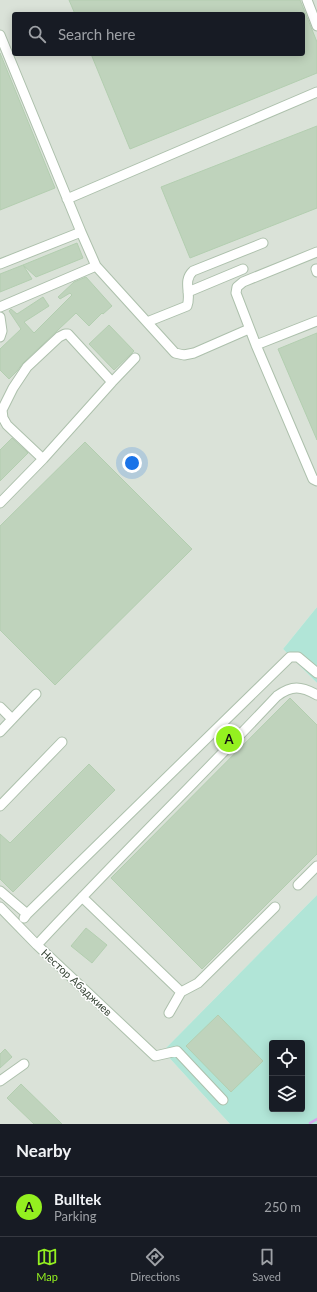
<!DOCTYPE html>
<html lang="en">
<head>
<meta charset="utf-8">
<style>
  body { margin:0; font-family:Lato,sans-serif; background:#242831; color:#f1f3f6 }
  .controls { position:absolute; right:12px; bottom:12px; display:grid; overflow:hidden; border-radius:4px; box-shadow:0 2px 10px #0003 }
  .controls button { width:36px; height:36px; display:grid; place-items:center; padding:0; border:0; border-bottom:1px solid #363941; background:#171b24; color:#f1f3f6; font:20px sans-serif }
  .you { position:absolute; left:132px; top:463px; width:14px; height:14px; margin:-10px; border:3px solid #fff; border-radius:50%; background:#1a73e8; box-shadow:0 0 0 6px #1a73e833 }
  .badge { display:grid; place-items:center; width:26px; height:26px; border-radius:50%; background:#94f020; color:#111; font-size:13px; font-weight:700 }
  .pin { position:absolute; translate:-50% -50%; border:2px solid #fff; box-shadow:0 1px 4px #0006 }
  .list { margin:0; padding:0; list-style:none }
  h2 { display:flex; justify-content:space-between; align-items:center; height:52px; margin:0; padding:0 16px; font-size:17px }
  h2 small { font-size:13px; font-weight:400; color:#9ea1a6 }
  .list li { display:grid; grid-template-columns:26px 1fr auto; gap:12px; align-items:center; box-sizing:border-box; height:60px; padding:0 16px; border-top:1px solid #363941 }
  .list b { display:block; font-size:15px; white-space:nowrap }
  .list p { margin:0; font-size:13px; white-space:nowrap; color:#9ea1a6 }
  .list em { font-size:13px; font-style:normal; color:#9ea1a6 }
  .icon { flex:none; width:22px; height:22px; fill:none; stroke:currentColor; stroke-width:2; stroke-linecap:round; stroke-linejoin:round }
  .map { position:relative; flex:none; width:317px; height:1124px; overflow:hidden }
  .search { position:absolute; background:#171b24; box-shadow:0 2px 10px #0003; left:12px; right:12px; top:12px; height:44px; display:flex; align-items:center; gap:10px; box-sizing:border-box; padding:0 14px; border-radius:4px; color:#9ea1a6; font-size:15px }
  .sheet { height:112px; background:#171b24 }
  nav { display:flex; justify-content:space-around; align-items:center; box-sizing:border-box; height:56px; border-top:1px solid #363941; background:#171b24; font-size:11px; color:#9ea1a6 }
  nav a { display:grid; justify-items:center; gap:2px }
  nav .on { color:#94f020 }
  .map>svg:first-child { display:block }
  .industrial { fill:#dae2d8; fill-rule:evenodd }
  .green { fill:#b1e5d7; fill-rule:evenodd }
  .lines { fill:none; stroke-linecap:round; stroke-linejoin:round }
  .stream { stroke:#d7a5ed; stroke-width:2.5 }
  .building { fill:#bfd3bc; stroke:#b3ceb0 }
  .minor-casing { stroke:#adc0ac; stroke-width:11 }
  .minor { stroke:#fff; stroke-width:9 }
  .labels { text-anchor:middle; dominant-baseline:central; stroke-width:3; stroke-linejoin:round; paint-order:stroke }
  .street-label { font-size:11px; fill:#374536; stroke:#fff }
</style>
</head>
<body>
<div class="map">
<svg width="317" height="1124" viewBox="0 0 317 1124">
  <rect width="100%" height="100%" fill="#e7f2e6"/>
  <!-- industrial -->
  <path class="industrial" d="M0,0H317V607L283,649L317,683V895L163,1051L230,1124H0ZM14,14H303V54H14Z"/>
  <!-- green -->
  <path class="green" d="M317,607V683L283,649Z
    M317,895V1124H230L163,1051ZM272,1043H302V1109H272Z"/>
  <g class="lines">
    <!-- stream -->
    <path class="stream" d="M310,1123L317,1119"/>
  </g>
  <!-- building -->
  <path class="building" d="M69,0H300L317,42V73L130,149L91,54H303V14H75Z
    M0,53L55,188L0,210Z
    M317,126V208L190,258L161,187Z
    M77,243L83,258L36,277L23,265Z
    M23,265L32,279L0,292V274Z
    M86,277L112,306L103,314L102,313L89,326L76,313L23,363L17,371L9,379L0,370V349L21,329L9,311L11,309L17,314L43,297L49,306L24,322L34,333L72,295L70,293L60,299L58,297L74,282Z
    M109,325L134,351L114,370L89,344Z
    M317,333V440L278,349Z
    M12,438L28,453L0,481V450Z
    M85,442L192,549L55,685L0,630V526Z
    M290,698L317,725V854L202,969L111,878Z
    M89,764L115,790L13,892L0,879V834L10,843Z
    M86,928L107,945L92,963L71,946Z
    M218,1015L263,1061L231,1092L186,1046Z
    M5,1049L12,1057L0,1068V1054Z
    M21,1084L62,1124H34L7,1098Z"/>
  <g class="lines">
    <defs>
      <path id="minor" d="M307,0L317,26
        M0,35L81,232L96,266L175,353L184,355L194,353L249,329
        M67,199L317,92
        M317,252L243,282L237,287L236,293L256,345L313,479L317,481
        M0,264L81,232
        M316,269L317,272
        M188,292L243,269
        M0,307L96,266
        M0,317L2,331L0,337
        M147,322L187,306C192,294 182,281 193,271L263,243
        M256,345L317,321
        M43,459L7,425L3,418L2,410L13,388L27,367L59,337L65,334H68L112,382
        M0,503L43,459L112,382L135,358
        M0,707L12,719
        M0,732L36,694
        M0,806L62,742
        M298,885L317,866
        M0,891L27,914L24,918
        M82,897L181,992
        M0,907L37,945L155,1056L177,1051L223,1100
        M27,914L290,657H298L317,673
        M37,945C116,860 198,780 277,696C292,685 301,686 317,695
        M169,1013L181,992L198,983L275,907
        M0,1081L24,1064"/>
    </defs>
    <!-- minor casing -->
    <use href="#minor" class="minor-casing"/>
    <!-- minor -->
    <use href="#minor" class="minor"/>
  </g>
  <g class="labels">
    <!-- street labels -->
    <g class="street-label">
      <text transform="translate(77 982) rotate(43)">Нестор Абаджиев</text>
    </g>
  </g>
</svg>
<div class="controls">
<button><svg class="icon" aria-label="locate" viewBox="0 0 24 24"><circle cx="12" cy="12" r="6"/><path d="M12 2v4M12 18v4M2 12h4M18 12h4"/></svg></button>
<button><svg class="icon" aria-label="layers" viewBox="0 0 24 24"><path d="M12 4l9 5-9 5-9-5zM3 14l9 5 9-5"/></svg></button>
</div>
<div class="you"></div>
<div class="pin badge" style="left:229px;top:739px">A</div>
<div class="search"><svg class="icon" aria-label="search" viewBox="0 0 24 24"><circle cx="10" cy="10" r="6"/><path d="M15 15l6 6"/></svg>Search here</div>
</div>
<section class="sheet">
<h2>Nearby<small></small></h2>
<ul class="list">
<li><span class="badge">A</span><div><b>Bulltek</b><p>Parking</p></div><em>250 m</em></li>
</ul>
</section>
<nav>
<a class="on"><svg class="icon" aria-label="map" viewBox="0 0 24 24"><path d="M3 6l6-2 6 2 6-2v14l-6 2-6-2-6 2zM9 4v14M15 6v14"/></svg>Map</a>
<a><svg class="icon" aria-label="directions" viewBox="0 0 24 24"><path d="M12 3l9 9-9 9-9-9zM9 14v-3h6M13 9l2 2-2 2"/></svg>Directions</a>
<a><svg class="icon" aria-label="saved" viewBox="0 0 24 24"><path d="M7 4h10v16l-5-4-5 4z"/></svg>Saved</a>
</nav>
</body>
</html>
